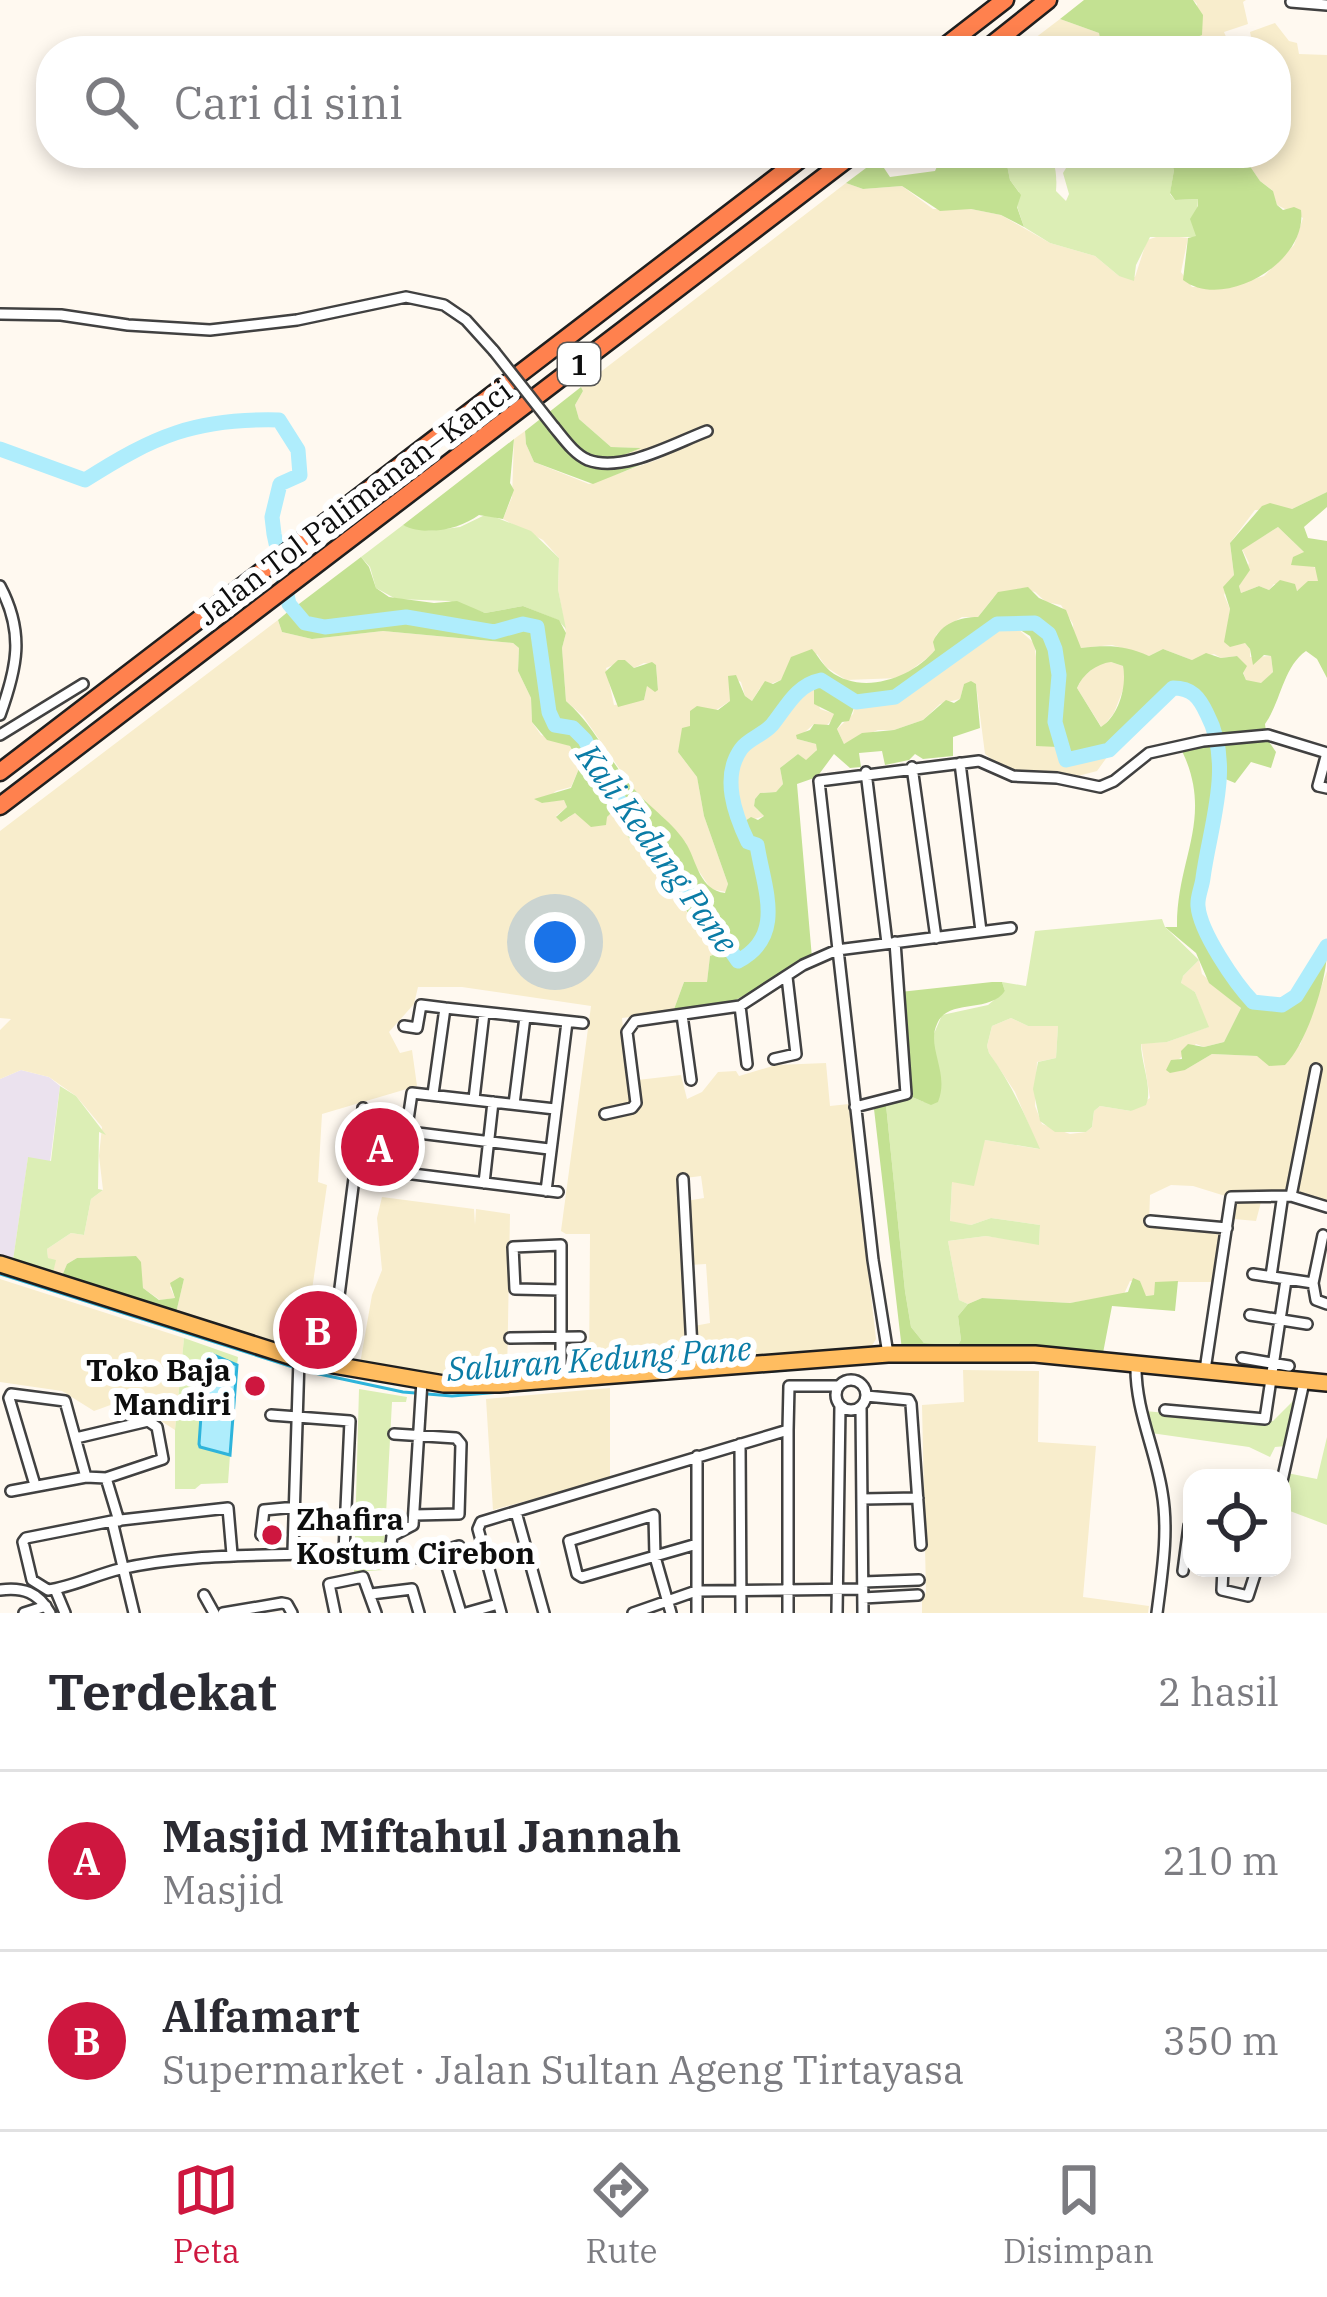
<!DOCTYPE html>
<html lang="id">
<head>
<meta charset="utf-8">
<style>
  body { margin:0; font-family:"IBM Plex Serif",serif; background:#f7f7f7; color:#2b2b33 }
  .controls { position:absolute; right:36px; bottom:36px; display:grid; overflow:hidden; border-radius:24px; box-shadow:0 6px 18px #0003 }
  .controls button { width:108px; height:108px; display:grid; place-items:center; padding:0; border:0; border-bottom:3px solid #e1e1e2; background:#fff; color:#2b2b33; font:60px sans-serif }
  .you { position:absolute; left:555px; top:942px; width:42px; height:42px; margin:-30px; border:9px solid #fff; border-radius:50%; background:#1a73e8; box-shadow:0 0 0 18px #1a73e833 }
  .badge { display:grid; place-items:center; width:78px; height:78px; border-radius:50%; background:#ce173f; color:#fff; font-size:39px; font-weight:700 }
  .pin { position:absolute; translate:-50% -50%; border:6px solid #fff; box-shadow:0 3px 12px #0006 }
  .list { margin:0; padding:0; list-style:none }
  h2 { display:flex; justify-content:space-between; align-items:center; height:156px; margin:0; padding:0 48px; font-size:51px }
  h2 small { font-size:39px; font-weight:400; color:#7c7c81 }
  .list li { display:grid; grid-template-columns:78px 1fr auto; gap:36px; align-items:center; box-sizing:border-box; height:180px; padding:0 48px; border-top:3px solid #e1e1e2 }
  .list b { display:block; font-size:45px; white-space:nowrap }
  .list p { margin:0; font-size:39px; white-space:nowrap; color:#7c7c81 }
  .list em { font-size:39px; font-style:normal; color:#7c7c81 }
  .icon { flex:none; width:66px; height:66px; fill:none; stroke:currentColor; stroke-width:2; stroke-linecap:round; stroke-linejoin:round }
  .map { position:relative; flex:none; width:1327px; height:1613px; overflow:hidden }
  .search { position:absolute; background:#fff; box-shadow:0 6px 18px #0003; left:36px; right:36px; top:36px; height:132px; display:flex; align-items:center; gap:30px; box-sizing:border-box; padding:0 42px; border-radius:48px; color:#7c7c81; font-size:45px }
  .sheet { height:516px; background:#fff }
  nav { display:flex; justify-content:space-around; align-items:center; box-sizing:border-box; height:168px; border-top:3px solid #e1e1e2; background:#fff; font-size:33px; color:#7c7c81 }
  nav a { display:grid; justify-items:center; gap:6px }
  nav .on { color:#ce173f }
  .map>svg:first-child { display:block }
  .industrial { fill:#ebe2ee }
  .farmland { fill:#f8edcc; fill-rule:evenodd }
  .green { fill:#dceeb5 }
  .forest { fill:#c3e192; fill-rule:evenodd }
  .water { fill:#afedfc; stroke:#2eb4db; stroke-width:3 }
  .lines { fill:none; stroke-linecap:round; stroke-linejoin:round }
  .stream { stroke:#2eb4db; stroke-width:3 }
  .river { stroke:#afedfc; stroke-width:15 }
  .minor-casing { stroke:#414141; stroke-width:14 }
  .primary-casing { stroke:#1f1f1f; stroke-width:20 }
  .motorway-casing { stroke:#1f1f1f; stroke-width:21 }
  .minor { stroke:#fff; stroke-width:9 }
  .primary { stroke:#ffbd60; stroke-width:15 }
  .motorway { stroke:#ff814e; stroke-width:16 }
  .minor-bridge-casing { stroke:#414141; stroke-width:14; stroke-linecap:butt }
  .minor-bridge { stroke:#fff; stroke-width:9 }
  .poi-dot { fill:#ce173f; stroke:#fff; stroke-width:4.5 }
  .labels { text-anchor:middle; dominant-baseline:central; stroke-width:12; stroke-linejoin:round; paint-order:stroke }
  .shield { fill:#fff; stroke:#565656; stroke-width:3 }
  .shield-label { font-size:27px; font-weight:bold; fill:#0e0e0e }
  .street-label { font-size:30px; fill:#0e0e0e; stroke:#fff }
  .poi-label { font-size:30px; font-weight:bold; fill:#0e0e0e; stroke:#fff; text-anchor:end }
  .water-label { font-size:33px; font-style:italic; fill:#0a7ca6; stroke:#fff }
</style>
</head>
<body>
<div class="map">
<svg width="1327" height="1613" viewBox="0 0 1327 1613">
  <rect width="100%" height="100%" fill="#fff9f0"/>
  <!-- industrial -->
  <path class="industrial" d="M21,1070L49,1077L60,1086L50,1162L28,1158L13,1260L0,1256V1079Z"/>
  <!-- farmland -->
  <path class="farmland" d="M1193,0H1246L1243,2L1248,24L1224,32L1232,51H1191L1197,4Z
    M1060,19L1099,33L1102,51H1018Z
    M1275,23L1289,41L1297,43L1299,54L1327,55V492L1292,509L1255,510L1230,543L1234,575L1224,595L1230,609L1225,642L1245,643L1250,649V657L1271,656L1273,672L1262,683L1254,684L1246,680L1237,656L1221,658L1214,654L1192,660L1163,649L1149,656L1112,645L1081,648L1074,639L1073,624L1061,605L1046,602L1035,592L1021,588L993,598L978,617H962L942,629L936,635L935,650L930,656L900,678L846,680L826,667L817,654L781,680L760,688L752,701L745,696L741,682L729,676L730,701L690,727L678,752L697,777L704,816L728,884L726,892L711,889L694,864L686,843L632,787L583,716L566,701L562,648L566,633L558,589L559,558L543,540L503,519L512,497L514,439L525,431L526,444L534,462L589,484L662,458L663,455L609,461L640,448L611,447L579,419L575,405L583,391L581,387L846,183L863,189L902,186L933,209H971L1001,215L1050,243L1095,256L1119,276L1135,277L1147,240L1162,235L1188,238L1181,272L1192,287L1234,285L1264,276L1294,245L1303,218L1277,205L1272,190L1260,181L1241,153H1276V51H1254L1250,32ZM625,660L634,668L644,663L656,665L658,690L647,685L644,700L614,705L606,668Z
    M1278,527L1304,552L1296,565L1307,564L1318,569V581L1300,591L1274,584L1269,590L1259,586L1241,593L1239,586L1249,563L1242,549Z
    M278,620L282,632L312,639L383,631L513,643L519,648L518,671L531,698L532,722L541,735L570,746L580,766L571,787L556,791L542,803L564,799L567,807L556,816L568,818L574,813L607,817L612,811L623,831L671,886L699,932L712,933L724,951L710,956L707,982H684L673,1012L622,1018L629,1081L681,1075L687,1099L702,1092L718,1072L736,1071L739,1076L776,1065L826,1063L830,1106L849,1104L876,1339L870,1349L697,1361L694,1326L710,1323L706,1264L690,1265L686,1201L704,1198L701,1176L685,1178L681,1173L689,1362L589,1371L590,1234H566L561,1231L591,1006L462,987H418L414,1004L389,1032L400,1053L412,1050L417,1086L322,1114L318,1182L327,1185L311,1297L302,1304L287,1352L176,1313L184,1279L170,1287L175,1298L160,1300L143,1288L136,1256L77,1258L67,1264L62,1276L53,1273L55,1261L48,1258L47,1249L71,1233L84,1235L91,1199L103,1190L99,1156L102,1127L76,1096L49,1077L21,1070L0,1079V1030L11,1019L0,1018V831Z
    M998,627L1017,628L1034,643L1038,671L1036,737L1058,747L1065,763L1110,753L1097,771L1078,776L1006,770L985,754L976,684H964L960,699L940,704L923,720L894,730H878L844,744L837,729L853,714L855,705L896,700Z
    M1111,662L1123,666L1126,682L1114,713L1102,728L1077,688L1083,677L1100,663Z
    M820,684L814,689L820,709L835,714L834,718L826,726L814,724L797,739L816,744L819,746L815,753L806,761L798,754L780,768L783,784L776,792L760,793L755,799L754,806L764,816L742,823L734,787L745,749L774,727L786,708L806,691Z
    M1199,960L1202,974L1241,1008L1224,1042L1204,1047L1196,1044L1178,1060L1185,1070L1212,1054L1258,1056L1300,1045L1327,971V1209L1293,1200L1261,1202L1256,1221L1234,1219L1235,1199L1193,1186L1171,1185L1150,1195L1149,1222L1225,1230L1219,1282H1156L1154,1295L1145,1296L1140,1281H1130L1124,1294L1070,1303L982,1298L968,1304L959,1300L948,1241L986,1236L1039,1244L1040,1225L991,1218L971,1225L950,1222L952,1181L985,1140L1039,1149L1015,1092L989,1053L987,1046L992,1026L1011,1018L1028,1026H1058L1056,1058L1037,1062L1035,1106L1042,1124L1070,1134L1086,1132L1092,1127L1094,1111L1100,1106L1131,1111L1150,1098L1141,1043L1167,1042L1208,1027L1195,992L1181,984L1182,977Z
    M382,1197L474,1209L475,1225L476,1209L510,1214L507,1377L468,1380L359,1369L372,1295L382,1270L377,1218Z
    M0,1279L184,1338L175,1430L127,1399L94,1411L62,1391L0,1382Z
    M963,1370L1039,1371L1038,1442L1096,1446L1083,1597L1149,1606L1148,1613H922V1595L926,1593L922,1405L964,1402Z
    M610,1388V1478L493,1510L486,1399Z"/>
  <!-- green -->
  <path class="green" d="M1023,153L1045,159L1044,153C1057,157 1057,179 1056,191L1066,201L1069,194L1063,173L1071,160L1095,153L1133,158L1141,153H1167L1174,170L1170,194L1175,200L1198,199L1196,237H1150L1136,265L1134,281L1119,276L1095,256L1050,243L1024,227L1017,206L1019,192L1010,180L1007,165L1014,155Z
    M487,514L531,531L559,558L558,589L566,629L558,620L523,606L485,613L449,601L396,599L376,588L370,567L361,557L403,525L429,531L460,527Z
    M1162,919L1165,927L1199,960L1183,976L1181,983L1195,992L1209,1027L1167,1042L1141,1044C1141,1063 1153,1089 1146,1105L1131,1111L1100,1106L1094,1111L1092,1127L1086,1132H1055L1040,1121L1033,1089L1038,1062L1056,1058L1058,1026H1028L1011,1018L992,1026L987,1046L989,1053C1011,1083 1025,1115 1040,1149L985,1140L974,1186L952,1182L950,1221L971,1225L991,1218L1040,1225L1039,1245L986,1236L948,1241L959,1300L968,1304L958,1316L961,1340L958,1345L924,1343L911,1327L905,1291L886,1105L912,1097L924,1102L933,1036L942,1015L988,1005L1005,991L1002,982L1026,986L1035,931Z
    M60,1086L76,1096L106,1135L99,1132L98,1189L103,1190L91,1199L84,1235L71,1233L47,1249L48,1258L56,1260L53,1273L13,1260L28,1157L51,1161Z
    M184,1338L238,1357L237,1365L216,1355L200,1447L230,1455L228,1483L201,1484L195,1489H175V1430Z
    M359,1389L407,1397L406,1402H392L383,1570L354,1572Z
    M1295,1399L1286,1446L1275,1447L1270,1457L1249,1447L1151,1433L1145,1411L1261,1422L1273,1421Z
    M1327,1437V1525L1282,1508L1287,1473L1317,1479Z"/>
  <!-- forest -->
  <path class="forest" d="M1084,0H1193L1203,15L1202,35L1192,39L1191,51H1102L1099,33L1060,19Z
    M943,153H1023L1014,155L1007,165L1010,180L1021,195L1017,207L1024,227L1001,215L971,209L940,211L902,186L863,189L846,183L878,159L890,177L935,171Z
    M1167,153H1241L1260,181L1273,191L1277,205L1283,210L1294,207L1301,210C1308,263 1223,311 1183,280L1188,238L1196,236L1190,219L1198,206V199L1175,200L1170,193L1174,170Z
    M581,387L583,391L575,405L579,419L611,447L641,448L609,461L665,455L593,484L534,462L526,444L525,431Z
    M514,439L510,483L514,490L503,519L479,515C460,529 426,537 403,525Z
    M1327,492V507L1304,527L1308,538L1327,541V678L1317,659L1306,651C1283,667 1281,702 1265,724L1267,739L1276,752L1271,768L1251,762L1235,783L1223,778C1222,751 1208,652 1160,693C1143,708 1132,730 1114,742C1101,752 1085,755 1069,756L1058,722L1062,675L1059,648L1052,632L1036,619L996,621L894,694L856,698L821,677C799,681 784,702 771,719C763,730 750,734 741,744C716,770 732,817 746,844L754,848C760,886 781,935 738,957L689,884L613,787L587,739L574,725L557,722L552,711L539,625L523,621L494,628L406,613L325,624L307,620L295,607L361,557L369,567L376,588L389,597L434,603L457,601L485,613L523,606L559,620L566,633L562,648L566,701C594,725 609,761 635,790C650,808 675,824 687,845C697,863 700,890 725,893L728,884L704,816L697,777L678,752L682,728L690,726V711L697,706L718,710L730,701L728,676L736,675L745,696L752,701L765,681L773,684L781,680L791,657L812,649C818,656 823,665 830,671C862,696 912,678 935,650L933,642C941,623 960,617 978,617L998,592L1028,587L1039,598L1066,610L1081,648C1107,645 1125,645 1149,656L1163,649L1192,660L1206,653L1221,658L1237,656L1247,666L1243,673L1246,680L1261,683L1273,672L1271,656L1264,655L1253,665L1250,649L1245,643L1230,647L1224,642L1230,609L1223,587L1234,575L1230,543L1262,506L1270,503L1292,509ZM1278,527L1304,552L1293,557L1291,565L1315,567L1318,581H1308L1297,591L1295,584L1280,580L1269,590L1259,586L1241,593L1239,586L1250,570L1242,550ZM1111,662L1123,666C1127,686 1119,716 1101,727L1077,688C1083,674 1096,664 1111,662Z
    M290,610L303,626L325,630L405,620L494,635L523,628L534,630L546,713L553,727L571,731L582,742L608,791L684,888L712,933L700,932L671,886L623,831L613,811L607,817L606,825L591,827L575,813L561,822L556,817L567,807L564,800L542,803L534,799L571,788L580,766L570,746L547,740L532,722L531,698L518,671L519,648L513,643L383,631L312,639L282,632L278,620Z
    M1034,626C1070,654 1047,707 1058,747L1036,746V651L1030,636L1017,628Z
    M618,660H625L634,668L652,662L656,665L658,690L655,692L647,686L644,700L618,707L605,672Z
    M971,681L976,684L980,728L953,737V756L923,759L915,754L909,760L885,765L882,751L859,753L861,767L850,768L834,754L817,777L797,784L812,958L723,1007L673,1012L684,982H707L710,956L724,951L737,964C790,937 768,891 760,843L751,839L742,823L751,817L758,820L764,816L754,806L755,799L760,793L776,792L783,784L780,768L798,754L806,760L817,750L816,744L797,739L796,735L810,730L814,724L829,725L834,714L814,704V689L820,684L855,705L849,721L842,722L837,729L844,744L862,733L894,730L923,720L946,700L954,703L960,699L964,684Z
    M1214,740V810L1194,904L1203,931L1237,990L1251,1005L1283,1009L1298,998L1327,951C1327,980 1306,1045 1285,1065L1269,1066L1257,1056L1212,1054L1185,1070L1170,1073L1166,1070L1171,1060L1182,1059L1181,1051L1188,1044L1204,1047L1224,1042L1241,1008L1209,983L1196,953L1165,927H1177C1176,858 1216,817 1180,747Z
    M992,982H1002L1005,991C989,1014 947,998 937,1024C926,1047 950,1073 938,1102L931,1105L912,1097L900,992Z
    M886,1105L905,1291L911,1327L924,1343L958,1345L961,1340L958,1316L968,1304L982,1298L1070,1303L1128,1292L1133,1278L1140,1281L1146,1296L1154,1295L1155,1282L1178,1281L1175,1311L1112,1306L1103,1353L1040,1348L902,1350L874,1109Z
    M136,1256L141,1262L143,1288L159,1300L175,1298L170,1283L180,1277L184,1279L176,1313L62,1276L67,1264L77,1258Z"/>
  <!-- water -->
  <path class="water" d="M211,1354L237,1365L230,1455L200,1447L199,1444L205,1360Z"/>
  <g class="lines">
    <!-- stream -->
    <path class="stream" d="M0,1274L296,1368
      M305,1371L403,1392L452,1396L622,1382
      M715,1375L786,1370"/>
    <!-- river -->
    <path class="river" d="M0,449L85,480C154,436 195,418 279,420L298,450L300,475L280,484L272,517L274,534L289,604L305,623L325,627L406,617L494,632L523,624L537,627L549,712L555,725L573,728L585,740L610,789L686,886L738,961C786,936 764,889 757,845L748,842C735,815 721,777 741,749C748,739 763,735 772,725C786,708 796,685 821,680L856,702L895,697L997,624L1035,623L1049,634L1055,649L1059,675L1055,722L1066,760L1109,750L1173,688C1192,688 1199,697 1207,714C1234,765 1210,825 1203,878C1202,887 1197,897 1198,906C1200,932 1235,983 1253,1002L1282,1005L1296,996L1327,946"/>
    <defs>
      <path id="minor" d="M1291,2L1327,5
        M0,314L61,315L128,325L210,330L297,320L406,297L444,305L466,320L494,351
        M554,427C564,439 574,454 588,460C623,473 675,443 707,431
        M0,586C25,633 17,668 0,715
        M0,735L83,684
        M1327,753L1318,786L1327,788
        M960,763L981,931
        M912,767L936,938
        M866,772L887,943
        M740,1006L747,1064
        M682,1015L691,1080
        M404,1026L417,1028L421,1005L445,1008
        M774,1059L796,1054L787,977
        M433,1094L445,1008L583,1023
        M474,1099L484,1013
        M514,1104L525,1017
        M855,1107L906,1094L895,942
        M605,1114L632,1108L636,1103L627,1032L635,1021L740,1006L803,965L837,950L1011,928
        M361,1126L549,1149
        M356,1167L558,1192
        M400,1173L412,1093L555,1109
        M683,1179L693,1367
        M484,1183L493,1102
        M546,1191L567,1022
        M1291,1196L1327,1207
        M1150,1221L1227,1228
        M1323,1235L1313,1283L1316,1300L1327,1304
        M1253,1274L1313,1283
        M1271,1276L1282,1201
        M561,1290L515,1289L513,1247L561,1245V1377
        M1250,1315L1307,1324
        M510,1338L580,1337
        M888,1354L873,1260L819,781L979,761L1013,776L1057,778L1100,787L1114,781L1149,753L1203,741L1268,735L1327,753
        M1242,1358L1289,1366
        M1136,1365C1135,1409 1155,1448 1162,1492C1169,1532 1162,1573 1157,1613
        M330,1366L363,1108
        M1205,1370L1231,1197L1291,1196L1316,1069
        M836 1395a15 15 0 1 1 30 0a15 15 0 1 1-30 0Z
        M866,1396L909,1400L911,1404L921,1545
        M861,1406L863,1613
        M1165,1410L1265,1419L1286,1280
        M394,1434L456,1438L461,1444L459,1514L414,1515
        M76,1438L148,1421L157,1427L163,1459L106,1478
        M740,1444L741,1613
        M1282,1481L1304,1382
        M35,1485L9,1398L11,1394L65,1401L86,1477
        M11,1491L86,1477L106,1478L119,1521
        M862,1499L918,1498
        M516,1512L544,1613
        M112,1521L134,1613
        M261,1535L264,1510L296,1507
        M442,1550L461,1613
        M293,1551L299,1359
        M390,1553L392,1536L413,1525L422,1381
        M232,1554L228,1508L112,1521L26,1538L23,1542L32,1580L48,1590C72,1587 95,1575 120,1569C194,1552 269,1557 344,1552L350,1421L271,1415
        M418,1558L459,1546
        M1223,1568L1222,1590L1248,1596L1257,1568
        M1183,1571L1189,1526
        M863,1582L919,1580
        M55,1589L65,1613
        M0,1590C23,1587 38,1592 50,1613
        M371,1594L412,1589L419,1613
        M204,1595L214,1613
        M863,1598L918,1595
        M24,1613L46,1606
        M223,1613L282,1603L287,1604L292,1613
        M335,1613L329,1584L363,1577L376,1613
        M466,1613L498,1604
        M501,1613L478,1529L481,1522L788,1430L789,1386H839
        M633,1613L696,1591L862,1589
        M671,1613L655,1557L654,1515L569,1541L577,1574L582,1577L697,1544
        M697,1613V1456
        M788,1613V1430
        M837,1613L840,1406"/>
      <path id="primary" d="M0,1264L299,1359L444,1384H499L888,1354H1035L1327,1383"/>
      <path id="motorway" d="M939,51L1005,0
        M984,51L1048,0
        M0,772L808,153
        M0,806L855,153"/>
    </defs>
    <!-- minor casing -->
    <use href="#minor" class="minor-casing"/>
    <!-- primary casing -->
    <use href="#primary" class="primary-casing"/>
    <!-- motorway casing -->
    <use href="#motorway" class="motorway-casing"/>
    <!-- minor -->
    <use href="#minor" class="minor"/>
    <!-- primary -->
    <use href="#primary" class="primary"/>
    <!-- motorway -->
    <use href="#motorway" class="motorway"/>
    <defs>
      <path id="minor-bridge" d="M494,351L554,427"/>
    </defs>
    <!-- minor-bridge casing -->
    <use href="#minor-bridge" class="minor-bridge-casing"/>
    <!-- minor-bridge -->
    <use href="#minor-bridge" class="minor-bridge"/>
  </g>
  <!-- markers -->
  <g class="poi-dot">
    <circle cx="255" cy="1386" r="12"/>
    <circle cx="272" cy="1535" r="12"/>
  </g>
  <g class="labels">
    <!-- shield labels -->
    <rect class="shield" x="558" y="343" width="42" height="42" rx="9"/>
    <g class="shield-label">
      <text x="579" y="364">1</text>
    </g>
    <!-- street labels -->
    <g class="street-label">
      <text transform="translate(354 502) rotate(-37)">Jalan Tol Palimanan–Kanci</text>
    </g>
    <!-- poi labels -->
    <g class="poi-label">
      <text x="231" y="1369">Toko Baja<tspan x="231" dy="34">Mandiri</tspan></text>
      <text x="296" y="1518" text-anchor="start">Zhafira<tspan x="296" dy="34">Kostum Cirebon</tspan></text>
    </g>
    <!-- water labels -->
    <g class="water-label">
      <text transform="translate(658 848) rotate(54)">Kali Kedung Pane</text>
      <text transform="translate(599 1358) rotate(-4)">Saluran Kedung Pane</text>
    </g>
  </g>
</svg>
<div class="controls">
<button><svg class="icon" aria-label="locate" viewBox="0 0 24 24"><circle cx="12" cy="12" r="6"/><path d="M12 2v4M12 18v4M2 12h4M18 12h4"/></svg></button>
</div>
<div class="you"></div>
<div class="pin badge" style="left:380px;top:1147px">A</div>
<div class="pin badge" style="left:318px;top:1330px">B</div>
<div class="search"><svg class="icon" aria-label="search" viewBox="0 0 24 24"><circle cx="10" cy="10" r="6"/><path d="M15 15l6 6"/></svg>Cari di sini</div>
</div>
<section class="sheet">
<h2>Terdekat<small>2 hasil</small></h2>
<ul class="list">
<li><span class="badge">A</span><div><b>Masjid Miftahul Jannah</b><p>Masjid</p></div><em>210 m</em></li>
<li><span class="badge">B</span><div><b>Alfamart</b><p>Supermarket · Jalan Sultan Ageng Tirtayasa</p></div><em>350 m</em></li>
</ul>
</section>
<nav>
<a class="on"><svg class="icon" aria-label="map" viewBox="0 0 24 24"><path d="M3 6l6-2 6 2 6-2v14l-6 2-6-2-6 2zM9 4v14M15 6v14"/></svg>Peta</a>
<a><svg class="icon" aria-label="directions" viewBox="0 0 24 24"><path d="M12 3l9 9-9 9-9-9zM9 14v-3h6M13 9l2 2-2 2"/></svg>Rute</a>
<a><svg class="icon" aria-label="saved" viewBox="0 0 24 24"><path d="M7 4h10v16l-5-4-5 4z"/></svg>Disimpan</a>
</nav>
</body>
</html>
